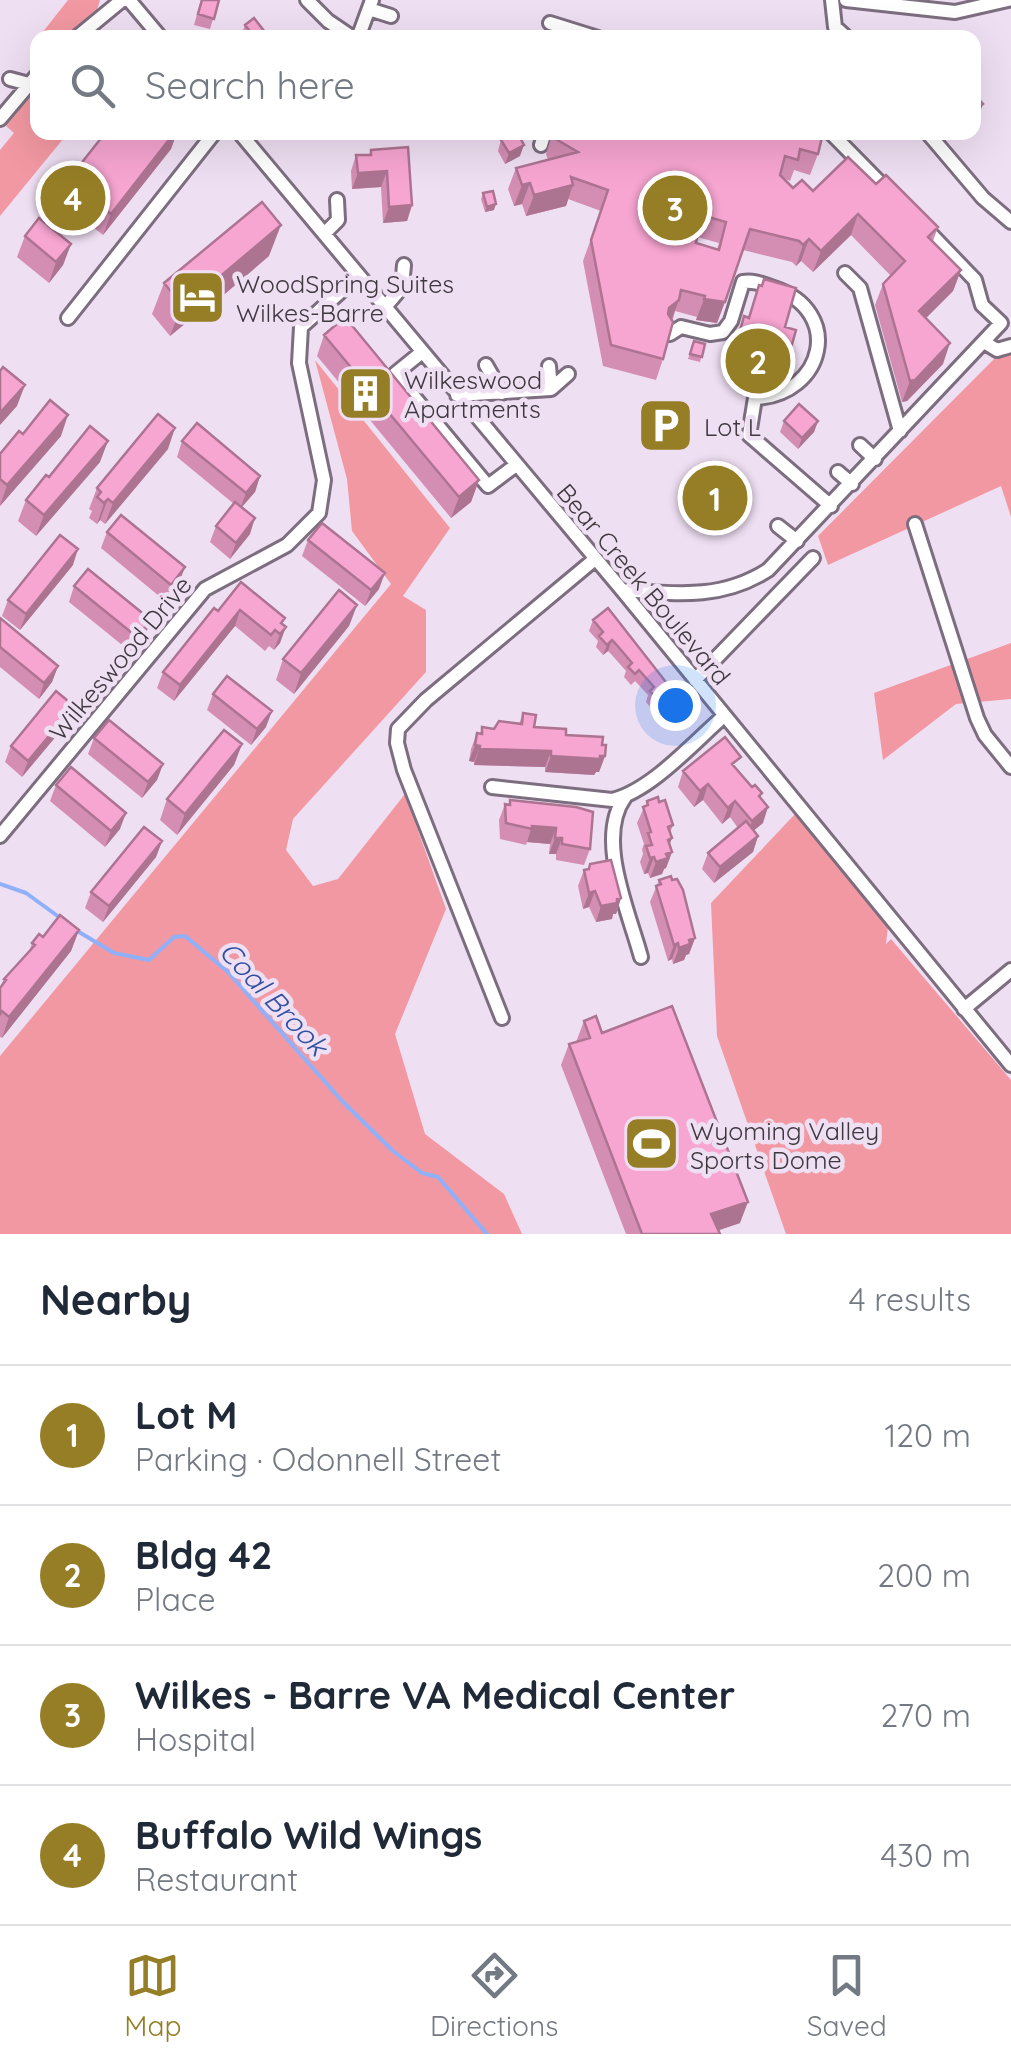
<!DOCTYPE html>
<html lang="en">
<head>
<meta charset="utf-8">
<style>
  body { margin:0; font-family:Quicksand,sans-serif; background:#f2f2f3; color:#1f2937 }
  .you { position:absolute; left:675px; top:705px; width:35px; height:35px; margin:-25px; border:8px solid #fff; border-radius:50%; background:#1a73e8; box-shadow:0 0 0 15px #1a73e833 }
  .badge { display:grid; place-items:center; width:65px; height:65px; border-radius:50%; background:#957e25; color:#fff; font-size:32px; font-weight:700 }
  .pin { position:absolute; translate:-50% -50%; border:5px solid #fff; box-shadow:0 2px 10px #0006 }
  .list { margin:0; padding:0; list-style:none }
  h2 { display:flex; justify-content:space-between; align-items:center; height:130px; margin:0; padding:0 40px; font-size:42px }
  h2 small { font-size:32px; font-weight:400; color:#747a83 }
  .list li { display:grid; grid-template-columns:65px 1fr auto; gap:30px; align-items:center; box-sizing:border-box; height:140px; padding:0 40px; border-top:2px solid #e0e1e3 }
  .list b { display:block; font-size:38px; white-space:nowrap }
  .list p { margin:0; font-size:32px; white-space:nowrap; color:#747a83 }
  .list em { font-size:32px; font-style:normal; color:#747a83 }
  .icon { flex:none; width:55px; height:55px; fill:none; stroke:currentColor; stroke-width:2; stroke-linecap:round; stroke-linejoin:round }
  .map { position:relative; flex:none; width:1011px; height:1234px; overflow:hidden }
  .search { position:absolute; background:#fff; box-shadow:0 10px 40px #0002; left:30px; right:30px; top:30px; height:110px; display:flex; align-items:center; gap:25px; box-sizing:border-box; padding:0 35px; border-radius:20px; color:#747a83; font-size:38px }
  .sheet { height:690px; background:#fff }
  nav { display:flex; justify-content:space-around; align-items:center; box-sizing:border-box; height:140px; border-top:2px solid #e0e1e3; background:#fff; font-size:28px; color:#747a83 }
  nav a { display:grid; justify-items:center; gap:5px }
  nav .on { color:#957e25 }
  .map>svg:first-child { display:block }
  .green { fill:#f298a2 }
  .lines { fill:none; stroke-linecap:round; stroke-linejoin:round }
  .stream { stroke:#90b1f9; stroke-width:4 }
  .minor-casing { stroke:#7c6e7f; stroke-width:18 }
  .minor { stroke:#fff; stroke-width:12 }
  .wall { fill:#d48eb4; fill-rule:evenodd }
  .shaded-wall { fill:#ad7492 }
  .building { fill:#f7a5d1; stroke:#ad7492; stroke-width:2.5; fill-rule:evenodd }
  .labels { text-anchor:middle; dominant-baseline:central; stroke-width:9; stroke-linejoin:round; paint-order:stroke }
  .poi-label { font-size:25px; fill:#3e383f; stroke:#efdff3; text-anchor:start }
  .street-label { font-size:25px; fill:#3e383f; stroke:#efdff3 }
  .water-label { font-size:28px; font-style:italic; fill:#2f4fa4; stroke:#efdff3 }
</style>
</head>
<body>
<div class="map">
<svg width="1011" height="1234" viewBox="0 0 1011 1234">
  <rect width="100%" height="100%" fill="#efdff3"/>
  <!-- green -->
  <path class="green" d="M68,0H100L97,10L65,37L38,38Z
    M37,87L38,132L68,133L0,216V150L14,133L6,126Z
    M1011,352V517L1001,486L828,565L818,536L998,355Z
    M315,360L450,528L403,596L426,610V672L293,819L286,850L313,886L338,879L405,794L446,909L395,1034L425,1134L504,1194L522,1234H0V1056L391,584L352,531L347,479Z
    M1011,643V699L956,704L883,760L874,693Z
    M796,813L888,926L886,944L891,939L1011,1080V1234H786L717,1036L711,903Z"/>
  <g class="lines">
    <!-- stream -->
    <path class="stream" d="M0,884L26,893L59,917
      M74,929L114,953L149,960L174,937L185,936L228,972L342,1101L393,1151L422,1173L438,1177L487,1234"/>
    <defs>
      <path id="minor" d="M129,0L161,38
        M307,0L328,21L353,38
        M832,0L835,27L847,38
        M846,0L955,12L1008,0
        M369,9L391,16
        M550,23L598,38
        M76,38L122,0
        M358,38L372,0
        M10,79L29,84
        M0,119L38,74
        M239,132L622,590L1011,1065
        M830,132L889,192
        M927,132L983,198L1011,222
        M541,145L545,132
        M324,234L338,220L337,200
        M845,273L860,288L900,431
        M385,307L402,287L404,265
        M68,318L215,132
        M670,334L681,327L710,334L723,332L731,321L743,282C755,280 764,285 774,288C844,311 825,395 755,398L749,435L831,506
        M984,342L997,350L1011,346
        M422,352L395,374L488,486L516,465
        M486,365L502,393
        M549,366L551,389
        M457,395L551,389L568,374
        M860,445L875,459
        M838,472L852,484
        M915,524L977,718L985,735L1011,767
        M778,526L797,541
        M622,590C676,594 721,600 768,570L1001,323L982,305L975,280L924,227
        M695,680L813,558
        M492,787L612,800C651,791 694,742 724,716
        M625,797C595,838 629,912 641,957
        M0,836L205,589L287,545L319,513L324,480L299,363L301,327L358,276
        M964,1009L1011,970
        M502,1018L404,770L397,743L398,729L426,700L595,559"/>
    </defs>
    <!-- minor casing -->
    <use href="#minor" class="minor-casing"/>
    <!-- minor -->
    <use href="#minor" class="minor"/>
  </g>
  <!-- wall -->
  <path class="wall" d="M201,0H219L210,29L194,25Z
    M245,25L268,36V38H242L241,36Z
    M106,132H177L171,149L103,235L60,201L68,180Z
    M553,132H821L818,154L810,175L794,170L790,181L783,178L793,188L813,191L876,184L938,227L933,241L961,270L953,291L926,318L943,364L907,401L902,402L875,305L883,284L891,276L851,235L813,272L801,261L796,266L792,262L743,250L717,323L696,320L697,317L675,311L663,359L656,380L603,366L583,261L601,211L568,199L566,206L526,216L522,204L514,206L508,189L516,168L548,160L546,154ZM697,237L719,243L717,249L696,243Z
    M948,132H962L954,140Z
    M501,140L520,156L505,164L498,151Z
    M371,150L412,205L407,221L383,223L381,187L352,189L351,171L356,155H369Z
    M483,193L494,210L485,212L481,199Z
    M25,236L71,244L63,265L49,283L17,257Z
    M269,256L199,316L197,314L170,336L152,314L164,283Z
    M759,285L785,327L787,362L780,381L775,384L727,372L744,316L748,317Z
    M324,335L479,480L471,502L451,518L317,356Z
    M694,341L705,344L700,362L688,359Z
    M784,421H818L814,432L798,449L780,432Z
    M23,434L61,436L0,506V454Z
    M182,441L260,476L255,492L242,507L250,534L230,559L210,542L216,526L234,504L177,457Z
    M168,449L105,524L100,520L97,524L89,518L92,511L89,509L97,488Z
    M100,462L36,536L18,521L26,500L49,477Z
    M107,532L179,583L165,601L101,548Z
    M308,540L379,589L365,606L302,556Z
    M73,565L20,630L2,616L8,600Z
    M241,582L283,625L280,643L274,650L269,646L265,651L235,626L174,701L157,688L163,672L218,611Z
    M74,586L145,636L132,653L69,602Z
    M357,605L349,626L294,694L276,680L283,659Z
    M0,618L58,666L52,682L39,699L0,667Z
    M593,620L676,711L663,722L646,702L648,695L635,681L631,685L624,677L626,671L611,654L608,651L603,655L596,647L598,641L589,631Z
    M213,694L266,727L251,745L207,710Z
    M74,706L68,722L22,777L5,762L11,746Z
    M523,713L534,727L602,745L605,756L599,772H596L594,775L545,772V767L474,765V762L469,761L471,749L477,733L480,734L482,727L494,729L519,724Z
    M94,738L163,764L157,780L142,798L88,754Z
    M242,744L234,765L177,835L160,820L167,799Z
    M737,769L761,798L763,823L754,830L758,836L753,852L714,883L702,869L708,853L738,828L730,817L722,824L703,800L694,807L678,787L683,771Z
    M56,785L120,829L105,847L50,801Z
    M510,800L590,849L584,865L556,860V854H549L550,844L527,842L526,845L500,839L499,820L505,804L508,805Z
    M647,801L673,825L670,833L672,838L669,845L672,852L666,868L664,869L662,874L650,878L648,873L644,874L640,862L643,854L642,849L644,844L637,823Z
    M162,841L156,857L103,922L85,908L91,892Z
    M584,870L621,898L616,914H613L612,919L596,922L589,907L583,909L578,886Z
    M659,880L695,938L689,954L686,955L684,960L673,964L672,959L668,961L650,902Z
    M79,930L71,951L2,1038L0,1037V988L4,979L29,952L32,943L43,937Z
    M584,1021L602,1033L740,1223L718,1230L720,1234H626L561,1065L569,1044L576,1042Z"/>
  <!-- shaded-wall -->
  <path class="shaded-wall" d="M983,104L977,120L974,123V112Z
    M175,132H177L171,149L103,235L111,214Z
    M524,145L520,156L505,164L509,153Z
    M387,171L381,187L352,189L358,173Z
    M530,183L522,204L514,206L522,185Z
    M573,185L566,206L526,216L534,195Z
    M496,204L494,210L485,212L487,207Z
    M412,205L407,221L383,223L389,207Z
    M858,214L851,235L813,272L821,251Z
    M281,225L269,256L199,316L210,285Z
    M809,239L801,261L796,266L803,245Z
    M71,244L63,265L49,283L56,262Z
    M961,270L953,291L912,332L919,311Z
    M208,283L197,314L170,336L182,305Z
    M704,299L725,302L717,323L696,320Z
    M679,300L671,321L662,329L669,308Z
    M950,343L943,364L907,401L902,402L910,381Z
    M787,362L780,381L775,384L782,365Z
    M25,385L17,406L0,425V413Z
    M68,415L61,436L0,506L7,485Z
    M818,421L814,432L798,449L802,438Z
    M175,428L168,449L105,524L113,503Z
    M108,441L100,462L36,536L44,515Z
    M260,476L255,492L240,509L246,493Z
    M479,480L471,502L451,518L459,497Z
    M108,499L100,520L97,524L104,503Z
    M255,518L250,534L230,559L236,543Z
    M78,549L73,565L20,630L26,614Z
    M185,567L179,583L165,601L171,585Z
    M385,573L379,589L365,606L371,590Z
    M357,605L349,626L294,694L301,673Z
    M240,610L235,626L174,701L180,685Z
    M151,620L145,636L132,653L137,637Z
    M286,627L280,643L274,650L280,634Z
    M612,640L608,651L603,655L607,645Z
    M58,666L52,682L39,699L44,683Z
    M680,700L676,711L663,722L667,711Z
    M74,706L68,722L22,777L28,761Z
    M272,711L266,727L251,745L257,729Z
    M242,744L234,765L177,835L185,814Z
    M475,745L480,746L474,762L469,761Z
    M479,749L551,751L545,767L474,765Z
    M551,756H605L599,772H596L594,775L545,772Z
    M163,764L157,780L142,798L148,782Z
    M708,784L703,800L694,807L700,791Z
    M735,801L730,817L722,824L728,808Z
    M768,807L763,823L746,837L752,821Z
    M126,813L120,829L105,847L111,831Z
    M532,826L556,828L550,844L527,842Z
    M758,836L753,852L714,883L720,867Z
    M555,838H562L556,854H549Z
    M672,838L666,854L672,852L666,868L664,869L662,874L650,878L656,862L668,840Z
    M162,841L156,857L103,922L109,906Z
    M654,857L648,873L644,874L650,858Z
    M595,891L589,907L583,909L589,893Z
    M621,898L616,914H613L612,919L596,922L601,906Z
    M79,930L71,951L2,1038L9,1017Z
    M695,938L689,954L686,955L684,960L673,964L679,948L689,940Z
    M678,943L672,959L668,961L674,945Z
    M748,1202L740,1223L708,1234L711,1214Z"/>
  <!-- building -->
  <path class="building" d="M202,0H219L214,19L198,14Z
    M254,18L268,36L267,38H255L245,25Z
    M974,94L983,104L974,112Z
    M106,132H175L111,214L68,180Z
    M515,132H517L524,145L509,153L501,140Z
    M553,132L823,133L818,154L800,149L798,160L785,156L780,175L793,188L802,180L813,191L848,157L876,184L886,175L938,227L928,237L961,270L919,311L950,343L915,380L910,381L883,284L905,261L858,214L821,251L809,239L803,245L799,241L750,229L725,302L704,299L705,296L681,290L679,300L669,308L668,314L673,322L663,359L611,345L591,240L608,190L571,177L573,185L534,195L530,183L522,185L516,168L578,152L554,138ZM702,215L726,222L719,250L696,243Z
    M408,147L412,205L389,207L387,171L358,173L356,155H371V150Z
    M493,191L496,204L487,207L483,193Z
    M262,202L281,225L210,285L208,283L182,305L164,283Z
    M39,218L71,244L56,262L25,236Z
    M764,279L796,288L785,327L796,330L787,362L782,365L734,353L744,316L749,318L759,285L762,286Z
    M345,317L479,480L459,497L324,335Z
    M694,341L705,344L702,357L690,354Z
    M3,367L25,385L0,413V371Z
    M50,400L68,415L7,485L0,479V454L19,431L23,434Z
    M799,404L818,421L802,438L784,421Z
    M158,414L175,428L113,503L108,499L104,503L97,497L101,492L97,488Z
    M197,423L260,476L246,493L182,441Z
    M90,426L108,441L44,515L26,500L46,475L49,477Z
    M235,502L255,518L236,543L216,526Z
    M121,515L185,567L171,585L107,532Z
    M322,523L385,573L371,590L308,540Z
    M60,535L78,549L26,614L8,600Z
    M88,569L151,620L137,637L74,586Z
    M241,582L285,618L281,623L286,627L280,634L275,630L271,635L240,610L180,685L163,672L214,608L218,611Z
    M339,590L357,605L301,673L283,659Z
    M608,608L680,700L667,711L650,691L654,687L639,670L635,674L628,667L632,663L615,643L612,640L607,645L599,636L603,632L593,620Z
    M0,618L58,666L44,683L0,647Z
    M227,676L272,711L257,729L213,694Z
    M56,691L74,706L28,761L11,746Z
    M523,713L536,715L534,727L566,729V735L603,737L602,745H606L605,756H600V759L551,756V751L479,749L480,746L475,745L477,733L482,734V727L494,729L499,721L522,724Z
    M109,720L163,764L148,782L94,738Z
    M224,730L242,744L185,814L167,799Z
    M725,737L741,757L732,764L752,787L755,785L762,793L759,796L768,807L752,821L735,801L728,808L708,784L700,791L683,771Z
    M71,767L126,813L111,831L56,785Z
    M658,797L659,802L665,800L673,825L668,827L672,838L668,840L672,852L666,854L668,858L656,862L654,857L650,858L646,846L652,845L648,833L651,832L643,807L648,805L647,801Z
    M510,800L576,807L593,812L590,849L562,844V838H555L556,828L532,826V829L506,823L505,804L510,805Z
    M746,821L758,836L720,867L708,853Z
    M144,827L162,841L109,906L91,892Z
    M611,860L621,898L617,899V903L601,906L595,891L589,893L584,870L589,869L590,864Z
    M671,876L672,880L677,879L683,890L695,938L689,940L690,944L679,948L678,943L674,945L656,886L661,884L659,880Z
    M60,915L79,930L9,1017L2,1011L0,1014V988L6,980L4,979L35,945L32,943L39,934L43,937Z
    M672,1006L748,1202L711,1214L720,1234H642L569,1044L590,1038L584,1021L596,1016L602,1033Z"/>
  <!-- icons -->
  <defs>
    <symbol id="hotel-square" viewBox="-11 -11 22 22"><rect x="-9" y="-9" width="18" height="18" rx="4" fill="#957e25" stroke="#efdff3"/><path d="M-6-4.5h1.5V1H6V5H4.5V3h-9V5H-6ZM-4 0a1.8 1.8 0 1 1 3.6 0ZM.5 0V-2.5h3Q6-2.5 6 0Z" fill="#fff"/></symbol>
    <symbol id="building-square" viewBox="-11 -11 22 22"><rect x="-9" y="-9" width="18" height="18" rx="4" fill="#957e25" stroke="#efdff3"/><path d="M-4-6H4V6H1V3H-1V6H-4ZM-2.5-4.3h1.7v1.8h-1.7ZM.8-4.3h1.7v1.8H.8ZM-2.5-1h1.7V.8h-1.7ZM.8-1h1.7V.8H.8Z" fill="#fff"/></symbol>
    <symbol id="parking-square" viewBox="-11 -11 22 22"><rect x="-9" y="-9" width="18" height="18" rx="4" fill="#957e25" stroke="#efdff3"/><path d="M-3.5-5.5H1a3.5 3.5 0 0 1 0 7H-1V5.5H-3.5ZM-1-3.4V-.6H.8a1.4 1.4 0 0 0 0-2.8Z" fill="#fff"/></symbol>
    <symbol id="stadium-square" viewBox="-11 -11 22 22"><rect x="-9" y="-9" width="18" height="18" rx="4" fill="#957e25" stroke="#efdff3"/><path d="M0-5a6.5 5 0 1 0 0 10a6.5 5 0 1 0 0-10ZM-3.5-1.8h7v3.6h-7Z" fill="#fff"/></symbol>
  </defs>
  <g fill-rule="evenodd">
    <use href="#hotel-square" x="166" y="266" width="63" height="63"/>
    <use href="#building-square" x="334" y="362" width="63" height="63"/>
    <use href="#parking-square" x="634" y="394" width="63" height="63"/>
    <use href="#stadium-square" x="620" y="1112" width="63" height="63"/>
  </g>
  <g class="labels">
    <!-- poi labels -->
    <g class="poi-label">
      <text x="236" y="283">WoodSpring Suites<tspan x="236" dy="29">Wilkes-Barre</tspan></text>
      <text x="404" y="379">Wilkeswood<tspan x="404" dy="29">Apartments</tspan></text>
      <text x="704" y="426">Lot L</text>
      <text x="690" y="1130">Wyoming Valley<tspan x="690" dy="29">Sports Dome</tspan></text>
    </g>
    <!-- street labels -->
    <g class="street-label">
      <text transform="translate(644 584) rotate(50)">Bear Creek Boulevard</text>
      <text transform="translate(120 658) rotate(-50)">Wilkeswood Drive</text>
    </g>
    <!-- water labels -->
    <g class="water-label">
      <text transform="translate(274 998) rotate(47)">Coal Brook</text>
    </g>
  </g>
</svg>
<div class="you"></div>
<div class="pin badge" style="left:715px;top:498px">1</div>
<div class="pin badge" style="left:758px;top:361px">2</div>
<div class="pin badge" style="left:675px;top:208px">3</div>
<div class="pin badge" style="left:73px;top:198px">4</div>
<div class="search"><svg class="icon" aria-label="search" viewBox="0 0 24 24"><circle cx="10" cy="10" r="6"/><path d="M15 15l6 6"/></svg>Search here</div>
</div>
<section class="sheet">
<h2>Nearby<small>4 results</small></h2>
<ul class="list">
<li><span class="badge">1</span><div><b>Lot M</b><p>Parking · Odonnell Street</p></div><em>120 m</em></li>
<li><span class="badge">2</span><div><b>Bldg 42</b><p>Place</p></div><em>200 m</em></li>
<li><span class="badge">3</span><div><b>Wilkes - Barre VA Medical Center</b><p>Hospital</p></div><em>270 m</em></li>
<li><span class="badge">4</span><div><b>Buffalo Wild Wings</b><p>Restaurant</p></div><em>430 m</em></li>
</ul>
</section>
<nav>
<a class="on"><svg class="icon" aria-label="map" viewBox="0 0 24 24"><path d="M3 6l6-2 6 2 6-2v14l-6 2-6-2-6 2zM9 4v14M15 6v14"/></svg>Map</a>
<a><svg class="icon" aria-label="directions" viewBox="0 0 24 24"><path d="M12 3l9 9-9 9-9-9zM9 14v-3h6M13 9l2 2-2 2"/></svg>Directions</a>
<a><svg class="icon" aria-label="saved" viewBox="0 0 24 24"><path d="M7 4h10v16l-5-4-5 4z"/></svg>Saved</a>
</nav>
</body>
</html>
